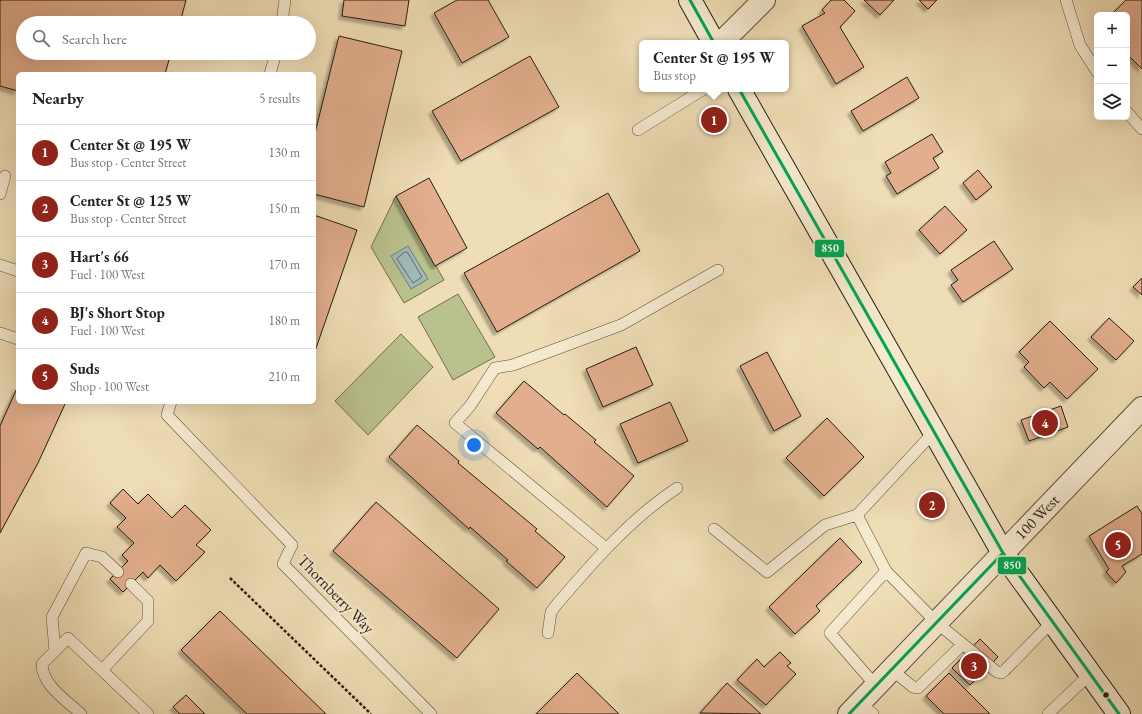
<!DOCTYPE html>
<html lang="en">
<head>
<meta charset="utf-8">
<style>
  body { margin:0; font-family:"EB Garamond",serif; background:#f6f6f6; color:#202124 }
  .controls { position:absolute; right:12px; top:12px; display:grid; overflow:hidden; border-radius:6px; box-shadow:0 4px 16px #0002 }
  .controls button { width:36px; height:36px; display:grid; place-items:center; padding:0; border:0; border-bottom:1px solid #e0e0e0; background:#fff; color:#202124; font:20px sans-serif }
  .you { position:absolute; left:474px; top:445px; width:14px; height:14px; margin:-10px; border:3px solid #fff; border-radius:50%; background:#1a73e8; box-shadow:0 0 0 6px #1a73e833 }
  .badge { display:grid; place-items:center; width:26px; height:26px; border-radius:50%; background:#8f2418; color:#fff; font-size:13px; font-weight:700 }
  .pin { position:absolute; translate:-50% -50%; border:2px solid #fff; box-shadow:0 1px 4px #0006 }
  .popup { position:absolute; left:639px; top:40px; width:150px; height:52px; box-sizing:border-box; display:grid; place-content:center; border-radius:6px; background:#fff; filter:drop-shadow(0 1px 3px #0005); font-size:13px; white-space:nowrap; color:#757577 }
  .popup b { font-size:15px; color:#202124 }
  .popup::after { content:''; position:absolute; left:50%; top:100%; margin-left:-8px; border:8px solid transparent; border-top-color:#fff }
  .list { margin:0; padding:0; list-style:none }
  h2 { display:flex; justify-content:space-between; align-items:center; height:52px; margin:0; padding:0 16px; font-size:17px }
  h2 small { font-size:13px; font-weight:400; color:#757577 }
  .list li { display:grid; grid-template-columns:26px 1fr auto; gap:12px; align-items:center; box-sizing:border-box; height:56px; padding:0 16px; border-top:1px solid #e0e0e0 }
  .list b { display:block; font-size:15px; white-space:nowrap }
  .list p { margin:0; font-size:13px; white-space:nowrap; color:#757577 }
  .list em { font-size:13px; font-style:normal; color:#757577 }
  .icon { flex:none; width:22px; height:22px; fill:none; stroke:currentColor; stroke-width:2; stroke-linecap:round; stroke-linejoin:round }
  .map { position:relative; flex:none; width:1142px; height:714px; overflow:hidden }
  .search { position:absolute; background:#fff; box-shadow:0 4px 16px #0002; left:16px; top:16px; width:300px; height:44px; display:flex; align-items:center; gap:10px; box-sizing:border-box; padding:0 14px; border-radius:22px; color:#757577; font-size:15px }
  .panel { position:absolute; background:#fff; box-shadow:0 4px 16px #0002; left:16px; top:72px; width:300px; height:332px; border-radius:6px }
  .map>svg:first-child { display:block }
  .green { fill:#b9c18d; stroke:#706e4f }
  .water { fill:#9fb9b9; stroke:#6f7a76 }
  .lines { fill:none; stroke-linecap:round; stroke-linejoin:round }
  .shore { stroke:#636a65; stroke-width:1 }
  .building { fill:#e2ae8d; stroke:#271c11; filter:url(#shadow) }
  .lane-casing { stroke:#594c3a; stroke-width:12 }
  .street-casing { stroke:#594c3a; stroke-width:24 }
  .secondary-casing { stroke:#271c11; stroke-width:24 }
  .path { stroke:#271c11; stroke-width:2.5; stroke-dasharray:3 2; stroke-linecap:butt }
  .lane { stroke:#f5e9cf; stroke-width:11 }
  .street { stroke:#f5e9cf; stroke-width:22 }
  .secondary { stroke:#f5e9cf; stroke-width:22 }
  .bus-1-casing { stroke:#f5e9cf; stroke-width:6 }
  .bus-1 { stroke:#00a651; stroke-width:3 }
  .bus-dot { fill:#271c11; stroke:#f5e9cf; stroke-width:1.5 }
  .labels { text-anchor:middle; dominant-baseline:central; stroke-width:4; stroke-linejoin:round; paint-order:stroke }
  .street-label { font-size:16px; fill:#271c11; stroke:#f5e9cf }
  .line-badge { stroke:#f5e9cf; stroke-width:1.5 }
  .badge-label { font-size:11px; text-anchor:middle; font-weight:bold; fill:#fff }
</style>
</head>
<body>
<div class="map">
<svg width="1142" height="714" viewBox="0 0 1142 714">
  <defs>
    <filter id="shadow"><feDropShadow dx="-3.5" dy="3.5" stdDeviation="1" flood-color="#0004"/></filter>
  </defs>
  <rect width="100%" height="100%" fill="#efddb5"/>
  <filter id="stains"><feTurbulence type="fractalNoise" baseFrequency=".005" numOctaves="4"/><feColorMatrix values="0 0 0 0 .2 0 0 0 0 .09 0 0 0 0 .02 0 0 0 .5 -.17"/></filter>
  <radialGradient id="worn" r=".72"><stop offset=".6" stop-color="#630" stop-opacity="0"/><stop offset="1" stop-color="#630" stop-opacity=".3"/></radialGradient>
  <!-- green -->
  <path class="green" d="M396,196L444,280L404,303L371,247Z
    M458,294L495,357L453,380L418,317Z
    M401,334L433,367L368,435L335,401Z"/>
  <!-- water -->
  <path class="water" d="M408,246L428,279L411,289L391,256Z"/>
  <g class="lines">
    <!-- shore -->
    <path class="shore" d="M405,252L408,253L422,277L413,283L397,259Z"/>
  </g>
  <!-- building -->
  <path class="building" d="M0,0H186L180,23H23V53H171L165,74H18V91L0,86Z
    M344,0H409L405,26L342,16Z
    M457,0H488L509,37L462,63L434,13Z
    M831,0H844L855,11L840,27L864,67L836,84L802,26L825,13L822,10Z
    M864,0H894L880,15Z
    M919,0H937L928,9Z
    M1126,0H1142V69L1127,54V15H1111Z
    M339,36L402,51L364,207L314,194V137Z
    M530,56L559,107L461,161L432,111Z
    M907,77L919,98L863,131L851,111Z
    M932,134L943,152L933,158L939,168L897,194L886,176L891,173L885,162Z
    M978,170L992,187L976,200L963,183Z
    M429,178L467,248L435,266L396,196Z
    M608,193L640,251L497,332L464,273Z
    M945,206L967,230L940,254L919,230Z
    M314,215L357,230L314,354Z
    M994,241L1013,269L963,302L951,285L958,280L951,270Z
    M1142,278V295L1133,287Z
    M1109,318L1134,341L1116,360L1091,337Z
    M1050,321L1098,369L1067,399L1050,382L1044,388L1024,367L1029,362L1019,352Z
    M636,347L653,385L603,407L586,369Z
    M767,352L801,416L774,431L740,366Z
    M524,381L564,415L565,414L596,440L594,442L634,476L607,507L540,447L538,449L496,413Z
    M18,386V402H66L38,463L0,533V426Z
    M670,402L688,441L638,463L620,424Z
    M1061,406L1068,427L1029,441L1021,420Z
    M827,418L864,457L824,496L786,458Z
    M417,425L459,461L458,463L537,529L535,531L565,557L537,588L506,561L508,560L470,527L469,529L389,457Z
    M123,489L138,504L148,494L172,518L185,505L211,530L196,545L205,552L176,581L160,565L148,578L143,572L123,592L110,579L128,561L122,555L134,543L117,527L126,518L110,503Z
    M376,502L499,609L457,658L333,551Z
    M1137,506L1142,514V554L1122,566L1126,572L1116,583L1106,572L1109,569L1089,536Z
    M840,538L862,562L816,606L820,611L795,634L769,607Z
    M220,611L326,714H247L181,650Z
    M980,639L998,657L970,685L952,668Z
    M780,652L791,663L787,666L796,674L766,705L737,680L757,659L764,667Z
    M577,673L619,714H536Z
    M949,673L990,714H944L926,696Z
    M727,683L761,714L700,713Z
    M186,695L205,714H180L173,707Z"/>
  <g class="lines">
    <defs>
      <path id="lane" d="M1066,0L1080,45L1097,72
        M282,23L285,0
        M270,74L276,53
        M1127,112L1142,129
        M638,130L704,89
        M0,194L5,176
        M0,265L18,271
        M0,333L18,339
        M171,402L167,415L292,545L283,564L431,714
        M933,433L857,515L886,571L937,623L997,672L1001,673L1005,670L1053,621
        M714,529L767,572L825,525L857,515
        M606,548L455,423L470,406L495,368L513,365L621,325L718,270
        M548,633L551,612L557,604C594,561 630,519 677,488
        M55,651L52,617L86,553L102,557L118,572
        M102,670L148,621V601L131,584
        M892,670L913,687L918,688L963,644
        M876,686L830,633L886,571
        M860,703L873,714
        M81,714C66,700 42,685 42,664L68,638L148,714
        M1048,714L1090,674"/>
      <path id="street" d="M721,43L764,0
        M849,714L1142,408"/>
      <path id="secondary" d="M690,0L714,43
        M739,89L1003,553L1119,714"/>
    </defs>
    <!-- lane casing -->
    <use href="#lane" class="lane-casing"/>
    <!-- street casing -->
    <use href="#street" class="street-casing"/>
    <!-- secondary casing -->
    <use href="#secondary" class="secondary-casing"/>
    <!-- path -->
    <path class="path" d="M230,578L371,714"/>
    <!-- lane -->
    <use href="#lane" class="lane"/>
    <!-- street -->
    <use href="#street" class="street"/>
    <!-- secondary -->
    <use href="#secondary" class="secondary"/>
    <defs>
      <path id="bus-1" d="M690,0L714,43
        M739,89L1003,553L1119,714
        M849,714L1003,553"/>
    </defs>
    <!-- bus-1 casing -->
    <use href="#bus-1" class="bus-1-casing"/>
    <!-- bus-1 -->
    <use href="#bus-1" class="bus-1"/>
  </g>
  <!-- markers -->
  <circle class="bus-dot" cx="1106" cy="695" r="3.5"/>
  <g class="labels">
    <!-- street labels -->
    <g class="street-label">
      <text transform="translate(1037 517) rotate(-46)">100 West</text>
      <text transform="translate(336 594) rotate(46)">Thornberry Way</text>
    </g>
  </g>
  <g class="line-badge">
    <rect x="814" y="239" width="31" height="19" rx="4" fill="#00a651"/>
    <rect x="997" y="556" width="30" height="19" rx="4" fill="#00a651"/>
  </g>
  <g class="badge-label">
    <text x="830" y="252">850</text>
    <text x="1012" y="569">850</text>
  </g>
  <rect width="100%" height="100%" filter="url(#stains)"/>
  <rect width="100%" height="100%" fill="url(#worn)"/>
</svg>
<div class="controls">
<button>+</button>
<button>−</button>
<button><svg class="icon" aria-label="layers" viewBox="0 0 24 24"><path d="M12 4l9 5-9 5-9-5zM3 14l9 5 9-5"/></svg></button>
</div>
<div class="you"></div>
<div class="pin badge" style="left:714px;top:120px">1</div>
<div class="popup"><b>Center St @ 195 W</b>Bus stop</div>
<div class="pin badge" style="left:932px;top:505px">2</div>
<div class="pin badge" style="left:974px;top:666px">3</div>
<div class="pin badge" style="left:1045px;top:423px">4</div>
<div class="pin badge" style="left:1118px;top:545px">5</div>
<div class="search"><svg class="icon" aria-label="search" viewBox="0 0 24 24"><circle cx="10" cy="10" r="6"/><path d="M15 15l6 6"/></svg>Search here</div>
<section class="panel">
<h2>Nearby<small>5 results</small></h2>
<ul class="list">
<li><span class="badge">1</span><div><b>Center St @ 195 W</b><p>Bus stop · Center Street</p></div><em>130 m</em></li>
<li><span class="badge">2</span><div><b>Center St @ 125 W</b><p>Bus stop · Center Street</p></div><em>150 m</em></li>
<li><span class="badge">3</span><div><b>Hart's 66</b><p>Fuel · 100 West</p></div><em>170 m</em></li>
<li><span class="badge">4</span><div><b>BJ's Short Stop</b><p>Fuel · 100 West</p></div><em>180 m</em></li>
<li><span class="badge">5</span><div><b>Suds</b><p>Shop · 100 West</p></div><em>210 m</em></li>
</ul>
</section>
</div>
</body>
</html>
